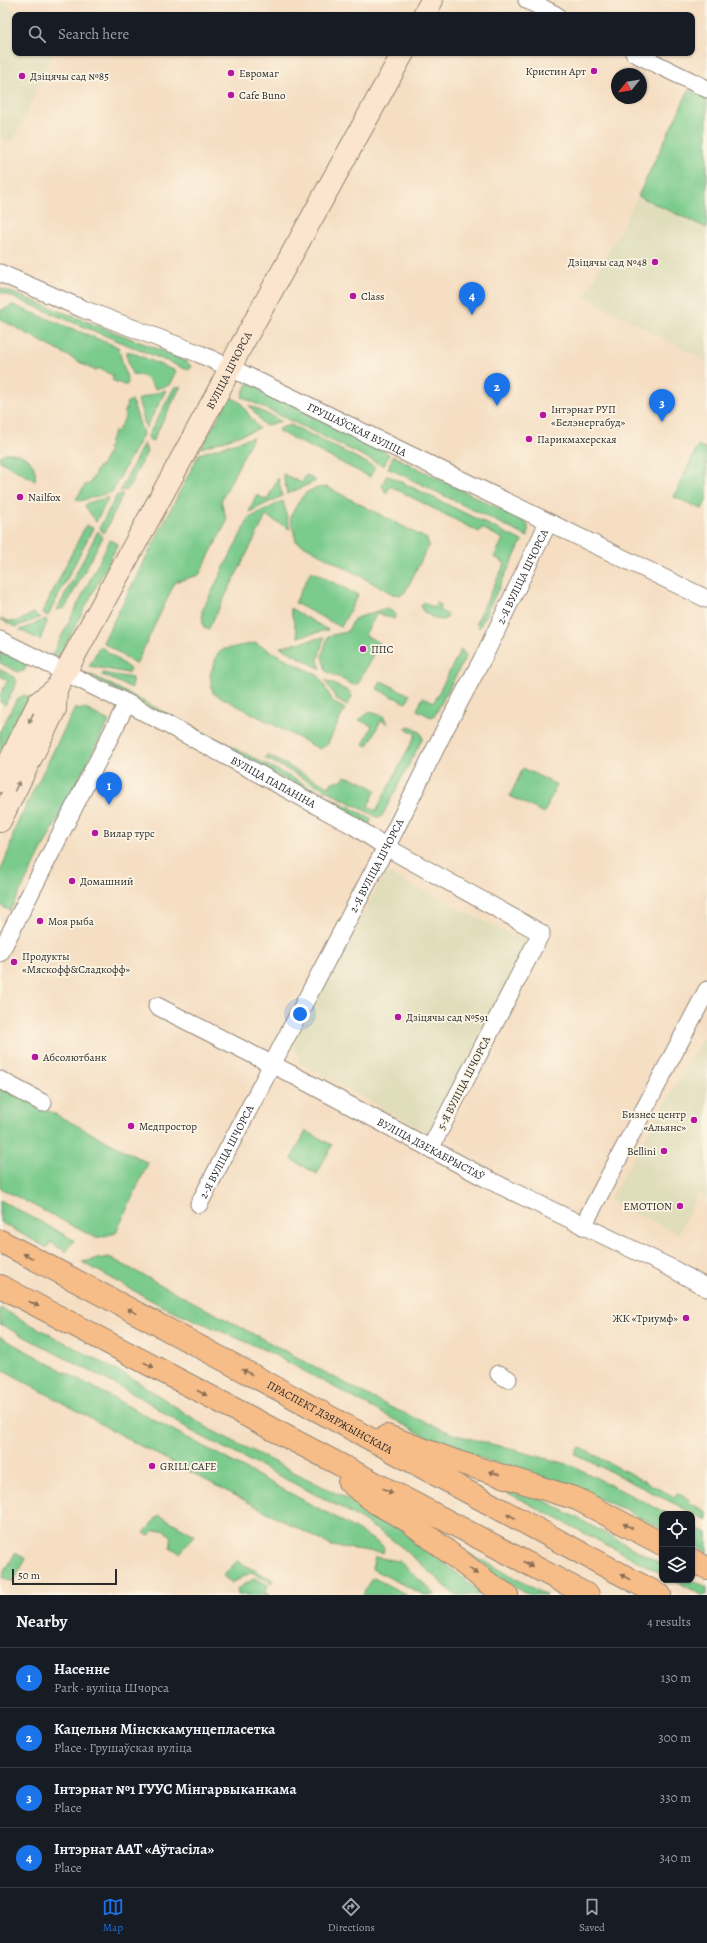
<!DOCTYPE html>
<html lang="en">
<head>
<meta charset="utf-8">
<style>
  body { margin:0; font-family:Alegreya,serif; background:#242831; color:#f1f3f6 }
  .controls { position:absolute; right:12px; bottom:12px; display:grid; overflow:hidden; border-radius:8px; box-shadow:0 1px 3px #0004 }
  .controls button { width:36px; height:36px; display:grid; place-items:center; padding:0; border:0; border-bottom:1px solid #363941; background:#171b24; color:#f1f3f6; font:20px sans-serif }
  .compass { position:absolute; left:611px; top:68px; width:36px; height:36px; border-radius:50%; background:#171b24; box-shadow:0 1px 3px #0004; rotate:240deg }
  .scale { position:absolute; left:12px; bottom:10px; width:105px; box-sizing:border-box; padding-left:4px; border:2px solid #2b2b2b; border-top:0; font-size:11px; line-height:14px; white-space:nowrap; color:#2b2b2b; -webkit-text-stroke:3px #fcf5e5; paint-order:stroke }
  .you { position:absolute; left:300px; top:1014px; width:14px; height:14px; margin:-10px; border:3px solid #fff; border-radius:50%; background:#1a73e8; box-shadow:0 0 0 6px #1a73e833 }
  .badge { display:grid; place-items:center; width:26px; height:26px; border-radius:50%; background:#1a73e8; color:#fff; font-size:13px; font-weight:700 }
  .pin { position:absolute; translate:-50% -33px; filter:drop-shadow(0 1px 2px #0008) }
  .pin::after { content:''; position:absolute; top:21px; width:14px; height:12px; background:inherit; clip-path:polygon(0 0,100% 0,50% 100%) }
  .list { margin:0; padding:0; list-style:none }
  h2 { display:flex; justify-content:space-between; align-items:center; height:52px; margin:0; padding:0 16px; font-size:17px }
  h2 small { font-size:13px; font-weight:400; color:#9ea1a6 }
  .list li { display:grid; grid-template-columns:26px 1fr auto; gap:12px; align-items:center; box-sizing:border-box; height:60px; padding:0 16px; border-top:1px solid #363941 }
  .list b { display:block; font-size:15px; white-space:nowrap }
  .list p { margin:0; font-size:13px; white-space:nowrap; color:#9ea1a6 }
  .list em { font-size:13px; font-style:normal; color:#9ea1a6 }
  .icon { flex:none; width:22px; height:22px; fill:none; stroke:currentColor; stroke-width:2; stroke-linecap:round; stroke-linejoin:round }
  .map { position:relative; flex:none; width:707px; height:1595px; overflow:hidden }
  .search { position:absolute; background:#171b24; box-shadow:0 1px 3px #0004; left:12px; right:12px; top:12px; height:44px; display:flex; align-items:center; gap:10px; box-sizing:border-box; padding:0 14px; border-radius:8px; color:#9ea1a6; font-size:15px }
  .sheet { height:292px; background:#171b24 }
  nav { display:flex; justify-content:space-around; align-items:center; box-sizing:border-box; height:56px; border-top:1px solid #363941; background:#171b24; font-size:11px; color:#9ea1a6 }
  nav a { display:grid; justify-items:center; gap:2px }
  nav .on { color:#1a73e8 }
  .map>svg:first-child { display:block }
  .built { fill:#e0ddbb }
  .green { fill:#7acb8c; stroke:#527b5c }
  .lines { fill:none; stroke-linecap:round; stroke-linejoin:round }
  .street-casing { stroke:#908476; stroke-width:19 }
  .secondary-casing { stroke:#908476; stroke-width:24 }
  .primary-casing { stroke:#908476; stroke-width:24 }
  .street { stroke:#fff; stroke-width:17 }
  .secondary { stroke:#fce5cf; stroke-width:22 }
  .primary { stroke:#f7bd88; stroke-width:22 }
  .oneway { fill:#94887d }
  .oneway2 { fill:#876d55 }
  .poi-dot { fill:#b5179e; stroke:#fcf5e5; stroke-width:1.5 }
  .labels { text-anchor:middle; dominant-baseline:central; stroke-width:3.5; stroke-linejoin:round; paint-order:stroke }
  .poi-label { font-size:11px; fill:#2b2b2b; stroke:#fcf5e5; text-anchor:start }
  .street-label { font-size:11px; fill:#2b2b2b; stroke:#fcf5e5 }
</style>
</head>
<body>
<div class="map">
<svg width="707" height="1595" viewBox="0 0 707 1595">
  <rect width="100%" height="100%" fill="#fcf5e5"/>
  <filter id="ink" filterUnits="userSpaceOnUse"><feTurbulence type="fractalNoise" baseFrequency=".025" numOctaves="2"/><feDisplacementMap in="SourceGraphic" scale="8" xChannelSelector="R" yChannelSelector="G"/><feConvolveMatrix kernelMatrix="1 2 1 2 8 2 1 2 1" color-interpolation-filters="sRGB"/></filter>
  <filter id="wash" filterUnits="userSpaceOnUse"><feTurbulence type="fractalNoise" baseFrequency=".012" numOctaves="4" result="noise"/><feDisplacementMap in="SourceGraphic" scale="16" xChannelSelector="R" yChannelSelector="G"/><feGaussianBlur stdDeviation="0.9" result="paint"/><feColorMatrix in="noise" values="0 0 0 0 0 0 0 0 0 0 0 0 0 0 0 0 0 1.4 0 .05"/><feComposite in="paint" operator="in"/></filter>
  <g filter="url(#wash)">
    <rect width="100%" height="100%" fill="#f5dec2"/>
    <!-- built -->
    <path class="built" d="M0,2L26,15H15V53H53L13,143L0,137Z
      M638,196L707,228V362L585,296Z
      M386,872L528,943L430,1134L300,1063L293,1043Z
      M703,1038L707,1040V1198L698,1194L678,1234L609,1200Z"/>
    <!-- green -->
    <path class="green" d="M689,90L707,99V228L638,196Z
      M0,288L163,351L187,362L192,367L188,370L0,292Z
      M13,305L118,347L128,382L127,385H124L112,380L114,376L98,368L96,371L0,319V311Z
      M128,351L176,371L169,385L155,389C148,378 144,375 132,374L126,354Z
      M250,383L389,454L384,466L242,397L245,387Z
      M181,386L152,442L150,441L148,436L174,388Z
      M166,390L146,428L138,399Z
      M230,397L240,402L259,429L201,448Z
      M132,400L143,434L112,492L80,501L76,499L86,484L89,485L99,466L101,467L109,451L107,449L111,443L109,442L115,431L117,432L126,416L124,414L127,407L126,403Z
      M249,405L281,421L265,426Z
      M291,425L375,467L370,477L278,431L280,428Z
      M253,437L221,501L227,521L199,575L175,582L136,665L103,642L199,454Z
      M144,443L147,452L127,490L120,491Z
      M698,445L707,449V499L702,509L674,497Z
      M5,453C23,452 38,461 35,481L0,461V456Z
      M393,456L522,520L528,525V537L388,468Z
      M283,474L302,483L306,475L316,481L287,494Z
      M387,475L522,541L479,628L476,623L505,563L494,557L503,539L482,528L479,532L390,486L386,494L382,485Z
      M278,478L282,496L249,512L256,495L267,500Z
      M327,487L427,539L429,545L405,592L401,595L393,594L296,541L290,517C301,498 303,488 327,487Z
      M123,494L105,532H102L100,527L117,495Z
      M109,497L96,522L85,506L87,503Z
      M283,501L290,529L266,516L208,630L203,626L202,611L249,518Z
      M86,525L93,528L48,616L42,613Z
      M98,531L102,538L65,608L57,610Z
      M110,540L118,544L63,650L56,657L50,659Z
      M311,571L358,595L341,627L295,603Z
      M424,602L434,608L437,603L441,605L439,610L448,615L447,618L443,620L435,619L423,611L421,606Z
      M290,608L328,630L298,637Z
      M386,608L396,614L394,619L377,613L365,635L379,643L358,684L353,685L326,671L322,656L328,636L347,632L354,619Z
      M33,613L40,618L15,627L0,619L13,622L19,621Z
      M46,619L47,622L40,640L20,630Z
      M324,637L318,660L321,669L280,647Z
      M255,643L319,676L333,702L345,709L327,745L320,749L314,746L213,693L210,675L218,653L225,649Z
      M100,646L130,669L128,673L89,666Z
      M0,648L28,663L24,671L18,672L0,663Z
      M461,649L466,656L435,715L431,717L417,710L423,697L434,702Z
      M0,669L15,678L17,682L5,705L0,702V695L8,680L0,676Z
      M103,673L132,678V688L102,675Z
      M88,675L94,676L372,819L369,824Z
      M325,680L350,692L352,697L347,706L337,700Z
      M381,681L410,695L406,703L377,689Z
      M24,695L33,699L0,766V731L17,699Z
      M75,708L80,710L84,708L109,721L10,911L0,905V872L9,850L15,828Z
      M370,712L383,716L388,724L381,720L368,746L363,744L372,726L359,720Z
      M409,726L420,732L423,738L382,816L379,818L265,758L267,755L329,787L332,782L342,780L345,776L363,782L376,790L368,806L376,811L416,734L405,728Z
      M523,768L557,785L544,813L510,796Z
      M0,1085L148,1163L116,1233L96,1238L0,1188Z
      M306,1131L332,1145L317,1174L291,1159Z
      M0,1200L74,1240L66,1252L50,1242L47,1248L0,1222Z
      M109,1257L390,1407L453,1434L571,1465L668,1514H662V1529L624,1509L567,1486L465,1453L417,1432L267,1351L160,1305L82,1262Z
      M0,1308L135,1380L211,1430L371,1511L405,1531L484,1595H455L404,1549L387,1536L344,1509L193,1432L145,1400L0,1324Z
      M0,1337L342,1521L383,1546L384,1549L383,1553L332,1546L137,1444L0,1368Z
      M579,1447L675,1497L677,1493L690,1500L689,1503L707,1512V1520L575,1454Z
      M497,1487L527,1493L540,1498L662,1564V1574Z
      M159,1515L195,1535L180,1553L170,1547L172,1537L164,1530L154,1531L149,1536L144,1533Z
      M692,1526L707,1533V1552L692,1544Z
      M465,1551L546,1595H531L498,1579Z
      M15,1553L26,1559L13,1582L2,1577Z
      M375,1557L399,1561L436,1595H424L372,1569Z
      M237,1561L273,1580L272,1583L252,1572L232,1583L223,1576Z
      M255,1578L268,1585L265,1593L269,1595H238L237,1589Z
      M374,1578L407,1595H363L371,1579Z
      M674,1580H692L707,1587V1595H702Z"/>
  </g>
  <g filter="url(#ink)">
    <g class="lines">
      <defs>
        <g id="street">
          <path d="M527,0L556,15"/>
          <path d="M634,53L707,89"/>
          <path id="s1" d="M0,273L83,309L200,354L239,372L707,599"/>
          <path id="s2" d="M0,640L127,703L241,764L354,826L386,847L541,933L430,1149"/>
          <path d="M0,953L127,703"/>
          <path id="s3" d="M157,1006L293,1075L491,1181L671,1268L707,1288"/>
          <path d="M0,1080L43,1103"/>
          <path id="s4" d="M199,1204L395,830L445,729L485,654L548,523"/>
          <path d="M583,1226L707,990"/>
          <path d="M499,1374L508,1379"/>
        </g>
        <g id="secondary">
          <path d="M424,15L432,0"/>
          <path id="s5" d="M0,781L39,702L56,689L219,390L240,348L403,53"/>
          <path d="M0,821L55,709L56,689"/>
        </g>
        <g id="primary">
          <path id="s6" d="M0,1241C222,1356 439,1478 660,1595"/>
          <path d="M0,1286L588,1595"/>
          <path d="M387,1436L458,1462L577,1499L662,1544"/>
          <path d="M349,1482L376,1503L410,1522L492,1586L507,1595"/>
          <path d="M692,1560L707,1568"/>
        </g>
      </defs>
      <!-- street casing -->
      <use href="#street" class="street-casing"/>
      <!-- secondary casing -->
      <use href="#secondary" class="secondary-casing"/>
      <!-- primary casing -->
      <use href="#primary" class="primary-casing"/>
      <!-- street -->
      <use href="#street" class="street"/>
      <!-- secondary -->
      <use href="#secondary" class="secondary"/>
      <!-- primary -->
      <use href="#primary" class="primary"/>
    </g>
    <!-- one-way arrows -->
    <defs><path id="oneway-solid" d="M-6-.8H1V-3.2L6.5 0L1 3.2V.8H-6Z"/></defs>
    <g class="oneway">
      <use href="#oneway-solid" transform="translate(31 718) rotate(116)"/>
      <use href="#oneway-solid" transform="translate(17 786) rotate(-64)"/>
    </g>
    <g class="oneway2">
      <use href="#oneway-solid" transform="translate(28 1256) rotate(-153)"/>
      <use href="#oneway-solid" transform="translate(34 1304) rotate(28)"/>
      <use href="#oneway-solid" transform="translate(132 1311) rotate(-152)"/>
      <use href="#oneway-solid" transform="translate(149 1365) rotate(28)"/>
      <use href="#oneway-solid" transform="translate(247 1372) rotate(-152)"/>
      <use href="#oneway-solid" transform="translate(202 1393) rotate(28)"/>
      <use href="#oneway-solid" transform="translate(494 1473) rotate(-163)"/>
      <use href="#oneway-solid" transform="translate(388 1491) rotate(27)"/>
      <use href="#oneway-solid" transform="translate(511 1516) rotate(-152)"/>
      <use href="#oneway-solid" transform="translate(628 1526) rotate(-152)"/>
      <use href="#oneway-solid" transform="translate(528 1564) rotate(27)"/>
      <use href="#oneway-solid" transform="translate(473 1571) rotate(38)"/>
      <use href="#oneway-solid" transform="translate(625 1577) rotate(-152)"/>
    </g>
  </g>
  <!-- markers -->
  <g class="poi-dot">
    <circle cx="594" cy="71" r="4"/>
    <circle cx="231" cy="73" r="4"/>
    <circle cx="22" cy="76" r="4"/>
    <circle cx="231" cy="95" r="4"/>
    <circle cx="655" cy="262" r="4"/>
    <circle cx="353" cy="296" r="4"/>
    <circle cx="543" cy="415" r="4"/>
    <circle cx="529" cy="439" r="4"/>
    <circle cx="20" cy="497" r="4"/>
    <circle cx="363" cy="649" r="4"/>
    <circle cx="95" cy="833" r="4"/>
    <circle cx="72" cy="881" r="4"/>
    <circle cx="40" cy="921" r="4"/>
    <circle cx="14" cy="962" r="4"/>
    <circle cx="398" cy="1017" r="4"/>
    <circle cx="35" cy="1057" r="4"/>
    <circle cx="694" cy="1120" r="4"/>
    <circle cx="131" cy="1126" r="4"/>
    <circle cx="664" cy="1151" r="4"/>
    <circle cx="680" cy="1206" r="4"/>
    <circle cx="686" cy="1318" r="4"/>
    <circle cx="152" cy="1466" r="4"/>
  </g>
  <g class="labels">
    <!-- poi labels -->
    <g class="poi-label">
      <text x="586" y="71" text-anchor="end">Кристин Арт</text>
      <text x="239" y="73">Евромаг</text>
      <text x="30" y="76">Дзіцячы сад №85</text>
      <text x="239" y="95">Cafe Buno</text>
      <text x="647" y="262" text-anchor="end">Дзіцячы сад №48</text>
      <text x="361" y="296">Class</text>
      <text x="551" y="409">Інтэрнат РУП<tspan x="551" dy="13">«Белэнергабуд»</tspan></text>
      <text x="537" y="439">Парикмахерская</text>
      <text x="28" y="497">Nailfox</text>
      <text x="371" y="649">ППС</text>
      <text x="103" y="833">Вилар турс</text>
      <text x="80" y="881">Домашний</text>
      <text x="48" y="921">Моя рыба</text>
      <text x="22" y="956">Продукты<tspan x="22" dy="13">«Мяскофф&amp;Сладкофф»</tspan></text>
      <text x="406" y="1017">Дзіцячы сад №591</text>
      <text x="43" y="1057">Абсолютбанк</text>
      <text x="686" y="1114" text-anchor="end">Бизнес центр<tspan x="686" dy="13">«Альянс»</tspan></text>
      <text x="139" y="1126">Медпростор</text>
      <text x="656" y="1151" text-anchor="end">Bellini</text>
      <text x="672" y="1206" text-anchor="end">EMOTION</text>
      <text x="678" y="1318" text-anchor="end">ЖК «Триумф»</text>
      <text x="160" y="1466">GRILL CAFE</text>
    </g>
    <!-- street labels -->
    <g class="street-label">
      <text stroke="none"><textPath href="#s5" startOffset="472">ВУЛІЦА ШЧОРСА</textPath></text>
      <text stroke="none"><textPath href="#s1" startOffset="390">ГРУШАЎСКАЯ ВУЛІЦА</textPath></text>
      <text stroke="none"><textPath href="#s4" startOffset="706">2-Я ВУЛІЦА ШЧОРСА</textPath></text>
      <text stroke="none"><textPath href="#s2" startOffset="308">ВУЛІЦА ПАПАНІНА</textPath></text>
      <text stroke="none"><textPath href="#s4" startOffset="382">2-Я ВУЛІЦА ШЧОРСА</textPath></text>
      <text transform="translate(464 1083) rotate(-63)">5-Я ВУЛІЦА ШЧОРСА</text>
      <text stroke="none"><textPath href="#s3" startOffset="309">ВУЛІЦА ДЗЕКАБРЫСТАЎ</textPath></text>
      <text stroke="none"><textPath href="#s4" startOffset="59">2-Я ВУЛІЦА ШЧОРСА</textPath></text>
      <text stroke="none"><textPath href="#s6" startOffset="374">ПРАСПЕКТ ДЗЯРЖЫНСКАГА</textPath></text>
    </g>
  </g>
</svg>
<div class="controls">
<button><svg class="icon" aria-label="locate" viewBox="0 0 24 24"><circle cx="12" cy="12" r="6"/><path d="M12 2v4M12 18v4M2 12h4M18 12h4"/></svg></button>
<button><svg class="icon" aria-label="layers" viewBox="0 0 24 24"><path d="M12 4l9 5-9 5-9-5zM3 14l9 5 9-5"/></svg></button>
</div>
<svg class="compass" viewBox="-18 -18 36 36"><path d="M0-13l5 13h-10z" fill="#e53935"/><path d="M0 13l5-13h-10z" fill="#9ea1a6"/></svg>
<div class="scale">50 m</div>
<div class="you"></div>
<div class="pin badge" style="left:109px;top:805px">1</div>
<div class="pin badge" style="left:497px;top:406px">2</div>
<div class="pin badge" style="left:662px;top:422px">3</div>
<div class="pin badge" style="left:472px;top:315px">4</div>
<div class="search"><svg class="icon" aria-label="search" viewBox="0 0 24 24"><circle cx="10" cy="10" r="6"/><path d="M15 15l6 6"/></svg>Search here</div>
</div>
<section class="sheet">
<h2>Nearby<small>4 results</small></h2>
<ul class="list">
<li><span class="badge">1</span><div><b>Насенне</b><p>Park · вуліца Шчорса</p></div><em>130 m</em></li>
<li><span class="badge">2</span><div><b>Кацельня Мінсккамунцепласетка</b><p>Place · Грушаўская вуліца</p></div><em>300 m</em></li>
<li><span class="badge">3</span><div><b>Інтэрнат №1 ГУУС Мінгарвыканкама</b><p>Place</p></div><em>330 m</em></li>
<li><span class="badge">4</span><div><b>Інтэрнат ААТ «Аўтасіла»</b><p>Place</p></div><em>340 m</em></li>
</ul>
</section>
<nav>
<a class="on"><svg class="icon" aria-label="map" viewBox="0 0 24 24"><path d="M3 6l6-2 6 2 6-2v14l-6 2-6-2-6 2zM9 4v14M15 6v14"/></svg>Map</a>
<a><svg class="icon" aria-label="directions" viewBox="0 0 24 24"><path d="M12 3l9 9-9 9-9-9zM9 14v-3h6M13 9l2 2-2 2"/></svg>Directions</a>
<a><svg class="icon" aria-label="saved" viewBox="0 0 24 24"><path d="M7 4h10v16l-5-4-5 4z"/></svg>Saved</a>
</nav>
</body>
</html>
